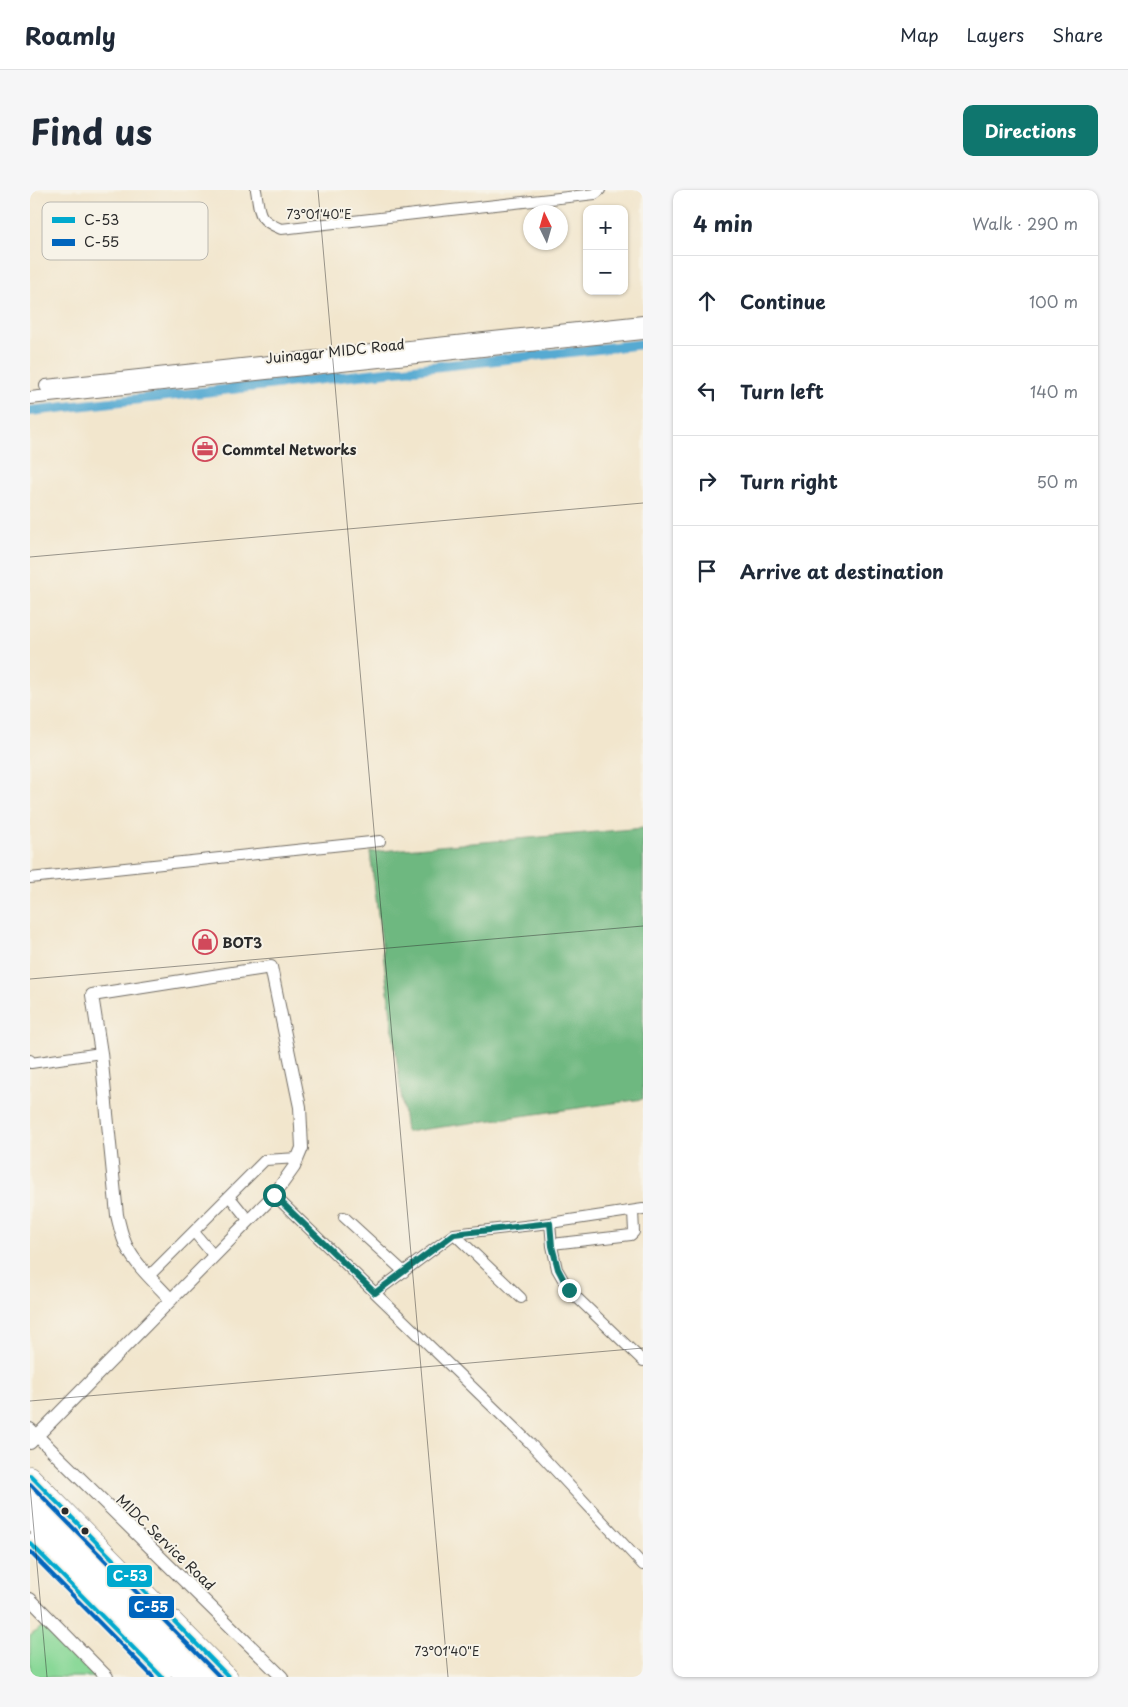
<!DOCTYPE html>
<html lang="en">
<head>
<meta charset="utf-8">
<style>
  body { margin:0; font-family:"Playpen Sans",sans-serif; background:#f6f6f7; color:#1f2937 }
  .controls { position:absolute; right:15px; top:15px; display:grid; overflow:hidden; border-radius:10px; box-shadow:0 1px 4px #0004 }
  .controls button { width:45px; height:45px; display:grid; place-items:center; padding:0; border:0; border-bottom:1px solid #e0e1e3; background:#fff; color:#1f2937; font:25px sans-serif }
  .compass { position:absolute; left:493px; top:15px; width:45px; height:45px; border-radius:50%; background:#fff; box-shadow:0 1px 4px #0004; rotate:355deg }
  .stop { position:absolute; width:15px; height:15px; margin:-11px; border:4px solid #0f766e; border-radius:50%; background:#fff }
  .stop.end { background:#0f766e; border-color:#fff; box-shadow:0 1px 5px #0008 }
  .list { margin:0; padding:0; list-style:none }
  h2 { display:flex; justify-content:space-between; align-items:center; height:65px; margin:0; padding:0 20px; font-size:21px }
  h2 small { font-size:16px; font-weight:400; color:#747a83 }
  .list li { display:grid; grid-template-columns:32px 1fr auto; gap:15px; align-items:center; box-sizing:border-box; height:90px; padding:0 20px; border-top:1px solid #e0e1e3 }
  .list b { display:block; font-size:19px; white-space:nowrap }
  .list em { font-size:16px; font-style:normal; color:#747a83 }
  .icon { flex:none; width:28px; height:28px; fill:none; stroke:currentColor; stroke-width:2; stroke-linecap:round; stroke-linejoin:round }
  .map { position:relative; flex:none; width:613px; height:1487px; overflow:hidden; border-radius:10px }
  header { display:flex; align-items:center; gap:30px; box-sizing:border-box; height:70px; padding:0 25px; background:#fff; border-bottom:1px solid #e0e1e3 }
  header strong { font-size:24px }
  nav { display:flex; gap:28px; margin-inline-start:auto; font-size:18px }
  .intro { display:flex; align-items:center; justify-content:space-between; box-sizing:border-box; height:120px; padding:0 30px }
  h1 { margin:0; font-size:35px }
  .button { padding:12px 22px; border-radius:10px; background:#0f766e; color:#fff; font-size:18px; font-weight:700 }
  main { display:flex; gap:30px; padding:0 30px }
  aside { flex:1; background:#fff; border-radius:10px; box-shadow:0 1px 4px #0004 }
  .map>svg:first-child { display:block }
  .green { fill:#89d897; stroke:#5a8261 }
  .forest { fill:#6eb880; stroke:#4c7256 }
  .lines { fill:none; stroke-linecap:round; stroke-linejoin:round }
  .canal { stroke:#57aad2; stroke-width:10 }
  .minor-casing { stroke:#716c64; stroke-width:12 }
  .tertiary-casing { stroke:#716c64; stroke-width:14 }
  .motorway-casing { stroke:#716c64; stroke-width:19 }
  .minor { stroke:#fff; stroke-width:10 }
  .tertiary { stroke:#fff; stroke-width:12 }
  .motorway { stroke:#fff; stroke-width:18 }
  .bus-1-casing { stroke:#f7f3e8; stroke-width:8 }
  .bus-2-casing { stroke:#f7f3e8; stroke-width:8 }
  .bus-1 { stroke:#00a9ce; stroke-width:4 }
  .bus-2 { stroke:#0065bd; stroke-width:4 }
  .route { stroke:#0f766e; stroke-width:6 }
  .ticks { fill:none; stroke:#2b2b2b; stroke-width:1; stroke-opacity:0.45 }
  .bus-dot { fill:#2b2b2b; stroke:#f7f3e8; stroke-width:2 }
  .labels { text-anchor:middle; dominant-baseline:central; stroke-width:4; stroke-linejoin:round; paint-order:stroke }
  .street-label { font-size:14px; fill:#2b2b2b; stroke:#f7f3e8 }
  .poi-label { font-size:14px; font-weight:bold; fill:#2b2b2b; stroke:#f7f3e8; text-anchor:start }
  .key { fill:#f7f3e8; stroke:#bab7af; stroke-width:1 }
  .key-label { font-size:14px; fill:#2b2b2b }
  .ticks-label { font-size:12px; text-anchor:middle; fill:#2b2b2b; stroke:#f7f3e8; stroke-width:4; stroke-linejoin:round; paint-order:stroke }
  .line-badge { stroke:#f7f3e8; stroke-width:2 }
  .badge-label { font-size:14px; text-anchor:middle; font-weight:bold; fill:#fff }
</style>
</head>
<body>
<header>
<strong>Roamly</strong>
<nav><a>Map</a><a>Layers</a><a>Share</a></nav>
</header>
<div class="intro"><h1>Find us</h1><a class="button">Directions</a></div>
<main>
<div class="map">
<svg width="613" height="1487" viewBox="0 0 613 1487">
  <rect width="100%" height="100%" fill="#f7f3e8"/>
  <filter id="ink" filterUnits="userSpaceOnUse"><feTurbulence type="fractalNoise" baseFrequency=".02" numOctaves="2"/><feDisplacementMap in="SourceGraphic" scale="10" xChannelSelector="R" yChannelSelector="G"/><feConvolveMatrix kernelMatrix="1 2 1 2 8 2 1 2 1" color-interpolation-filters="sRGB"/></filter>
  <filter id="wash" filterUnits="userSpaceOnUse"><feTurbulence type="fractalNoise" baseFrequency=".0096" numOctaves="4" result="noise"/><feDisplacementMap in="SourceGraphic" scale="20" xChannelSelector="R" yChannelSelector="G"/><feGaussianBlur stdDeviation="1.12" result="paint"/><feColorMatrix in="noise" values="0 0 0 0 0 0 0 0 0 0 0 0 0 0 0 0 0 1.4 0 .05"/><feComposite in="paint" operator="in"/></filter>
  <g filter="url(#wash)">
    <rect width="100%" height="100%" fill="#f2e6cd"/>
    <!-- green -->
    <path class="green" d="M17,1433L70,1487H0V1446Z"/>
    <!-- forest -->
    <path class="forest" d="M613,638V909L376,942L340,662Z"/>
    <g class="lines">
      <!-- canal -->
      <path class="canal" d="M0,221L613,154"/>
    </g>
  </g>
  <g filter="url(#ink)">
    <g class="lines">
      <defs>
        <path id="minor" d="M226,0C230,24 227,29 251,39L565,4L570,0
          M0,688L350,651
          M0,870L1,873L71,863
          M244,1005L499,1252L613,1375
          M199,1006L219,1031
          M314,1027L374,1082
          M520,1033L522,1056L527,1079L539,1100L613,1171
          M164,1042L184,1066
          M424,1044L491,1108
          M522,1054L601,1045L604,1042L603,1021
          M119,1086L235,970L268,968
          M345,1103L424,1044L520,1033L613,1019"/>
        <path id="tertiary" d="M16,196L613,132
          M0,208L613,143
          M0,1239L252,1487
          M0,1253L244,1005L264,977L272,958L270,917L241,777L62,805L71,863L87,1025C90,1037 92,1049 98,1059C108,1078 127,1094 141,1110
          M0,1409L77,1487"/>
        <path id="motorway" d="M0,1285L199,1487
          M0,1309L176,1487
          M0,1330L155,1487
          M0,1353L132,1487"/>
      </defs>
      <!-- minor casing -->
      <use href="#minor" class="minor-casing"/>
      <!-- tertiary casing -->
      <use href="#tertiary" class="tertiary-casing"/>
      <!-- motorway casing -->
      <use href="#motorway" class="motorway-casing"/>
      <!-- minor -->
      <use href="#minor" class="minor"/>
      <!-- tertiary -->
      <use href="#tertiary" class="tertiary"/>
      <!-- motorway -->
      <use href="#motorway" class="motorway"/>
      <defs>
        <path id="bus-1" d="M0,1285L199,1487
          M0,1353L132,1487"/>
        <path id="bus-2" d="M0,1294L190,1487
          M0,1362L123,1487"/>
      </defs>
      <!-- bus-1 casing -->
      <use href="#bus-1" class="bus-1-casing"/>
      <!-- bus-2 casing -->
      <use href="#bus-2" class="bus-2-casing"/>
      <!-- bus-1 -->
      <use href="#bus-1" class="bus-1"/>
      <!-- bus-2 -->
      <use href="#bus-2" class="bus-2"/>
    </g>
  </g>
  <g class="lines" filter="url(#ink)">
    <!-- route -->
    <path class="route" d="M244,1005L345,1103L424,1044L520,1033L522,1056L528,1079L539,1100"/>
  </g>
  <!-- ticks -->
  <path class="ticks" d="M288,0L418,1487M0,367L613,313M0,789L613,736M0,1211L613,1158M0,1296L17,1487"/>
  <!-- icons -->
  <defs>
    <symbol id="office-ring" viewBox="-11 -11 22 22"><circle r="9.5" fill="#f7f3e8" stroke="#d1495b" stroke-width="1.5"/><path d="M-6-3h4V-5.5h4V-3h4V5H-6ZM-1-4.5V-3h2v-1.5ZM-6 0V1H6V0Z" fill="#d1495b"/></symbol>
    <symbol id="shop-ring" viewBox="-11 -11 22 22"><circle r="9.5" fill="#f7f3e8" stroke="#d1495b" stroke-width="1.5"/><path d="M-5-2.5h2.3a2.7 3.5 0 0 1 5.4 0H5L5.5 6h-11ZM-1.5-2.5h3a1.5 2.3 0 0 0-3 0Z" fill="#d1495b"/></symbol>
  </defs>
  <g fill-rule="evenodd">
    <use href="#office-ring" x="161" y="245" width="28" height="28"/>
    <use href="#shop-ring" x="161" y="738" width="28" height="28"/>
  </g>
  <!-- markers -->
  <g class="bus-dot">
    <circle cx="35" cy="1321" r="4.5"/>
    <circle cx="55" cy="1341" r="4.5"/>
  </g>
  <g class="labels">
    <!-- street labels -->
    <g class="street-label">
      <text transform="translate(305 161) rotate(-6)">Juinagar MIDC Road</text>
      <text transform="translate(136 1352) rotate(44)">MIDC Service Road</text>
    </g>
    <!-- poi labels -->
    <g class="poi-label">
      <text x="192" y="259">Commtel Networks</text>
      <text x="192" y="752">BOT3</text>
    </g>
  </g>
  <!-- legend -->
  <rect x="12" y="12" width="166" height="58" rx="8" class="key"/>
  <rect x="22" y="27" width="23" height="6" fill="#00a9ce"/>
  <rect x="22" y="49" width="23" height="7" fill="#0065bd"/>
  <g class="key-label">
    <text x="54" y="35">C-53</text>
    <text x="54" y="57">C-55</text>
  </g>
  <g class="ticks-label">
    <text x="289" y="29">73°01'40"E</text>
    <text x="417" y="1466">73°01'40"E</text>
  </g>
  <g class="line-badge">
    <rect x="76" y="1374" width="47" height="24" rx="5" fill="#00a9ce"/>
    <rect x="98" y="1405" width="47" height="24" rx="5" fill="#0065bd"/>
  </g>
  <g class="badge-label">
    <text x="100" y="1391">C-53</text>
    <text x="121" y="1422">C-55</text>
  </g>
</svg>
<div class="controls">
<button>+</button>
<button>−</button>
</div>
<svg class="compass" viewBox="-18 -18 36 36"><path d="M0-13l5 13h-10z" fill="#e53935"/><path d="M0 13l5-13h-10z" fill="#747a83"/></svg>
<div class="stop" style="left:244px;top:1005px"></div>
<div class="stop end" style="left:539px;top:1100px"></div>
</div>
<aside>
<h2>4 min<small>Walk · 290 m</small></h2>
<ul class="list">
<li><svg class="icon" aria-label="ahead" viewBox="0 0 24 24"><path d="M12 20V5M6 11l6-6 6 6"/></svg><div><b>Continue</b></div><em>100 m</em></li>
<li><svg class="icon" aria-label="left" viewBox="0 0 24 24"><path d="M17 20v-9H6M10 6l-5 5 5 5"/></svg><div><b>Turn left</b></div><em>140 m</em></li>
<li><svg class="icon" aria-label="right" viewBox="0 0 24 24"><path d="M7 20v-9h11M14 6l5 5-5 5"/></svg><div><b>Turn right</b></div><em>50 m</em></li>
<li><svg class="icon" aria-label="arrive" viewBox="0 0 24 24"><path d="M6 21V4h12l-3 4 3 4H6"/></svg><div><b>Arrive at destination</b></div></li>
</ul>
</aside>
</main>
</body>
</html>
